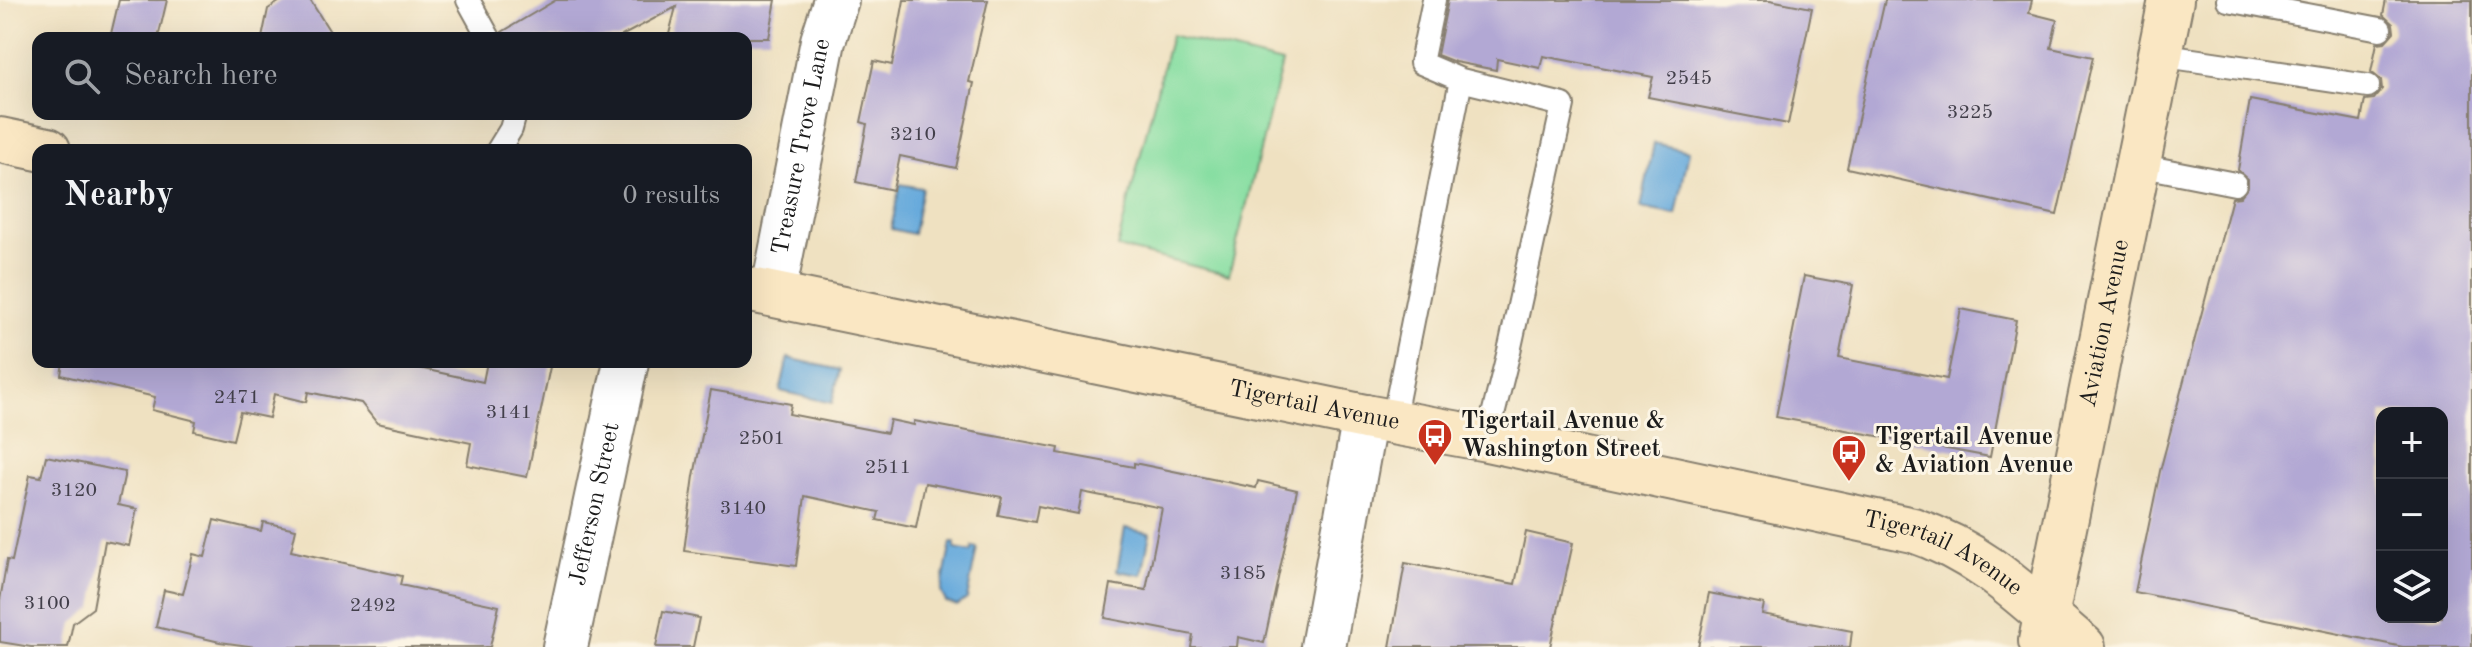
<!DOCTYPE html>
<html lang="en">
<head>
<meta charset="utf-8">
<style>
  body { margin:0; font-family:"Old Standard TT",serif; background:#20242c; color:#f1f3f6 }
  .controls { position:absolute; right:24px; bottom:24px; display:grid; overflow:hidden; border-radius:16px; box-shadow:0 8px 32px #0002 }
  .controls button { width:72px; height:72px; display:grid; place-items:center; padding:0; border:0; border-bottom:2px solid #363941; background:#171b24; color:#f1f3f6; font:40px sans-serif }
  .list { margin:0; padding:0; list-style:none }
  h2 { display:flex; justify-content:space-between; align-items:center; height:104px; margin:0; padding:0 32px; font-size:34px }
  h2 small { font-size:26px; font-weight:400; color:#9ea1a6 }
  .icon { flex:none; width:44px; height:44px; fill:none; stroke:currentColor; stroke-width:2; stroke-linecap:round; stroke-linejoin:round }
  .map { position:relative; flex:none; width:2472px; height:647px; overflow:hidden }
  .search { position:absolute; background:#171b24; box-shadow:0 8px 32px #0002; left:32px; top:32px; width:720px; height:88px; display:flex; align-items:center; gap:20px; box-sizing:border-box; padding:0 28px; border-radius:16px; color:#9ea1a6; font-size:30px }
  .panel { position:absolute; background:#171b24; box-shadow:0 8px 32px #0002; left:32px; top:144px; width:720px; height:224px; border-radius:16px }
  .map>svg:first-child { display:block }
  .garden { fill:#87dea2; stroke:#527d5f; stroke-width:2 }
  .water { fill:#67aadc; stroke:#42637c; stroke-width:2 }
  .building { fill:#b2a8d4; fill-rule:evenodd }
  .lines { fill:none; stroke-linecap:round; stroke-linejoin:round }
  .lane-casing { stroke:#867e6e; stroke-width:26 }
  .street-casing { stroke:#867e6e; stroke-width:48 }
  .secondary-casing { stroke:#867e6e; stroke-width:48 }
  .lane { stroke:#fff; stroke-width:22 }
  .street { stroke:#fff; stroke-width:44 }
  .secondary { stroke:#fae7c3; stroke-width:44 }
  .labels { text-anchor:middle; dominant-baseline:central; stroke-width:6; stroke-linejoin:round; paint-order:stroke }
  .number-label { font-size:20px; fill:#423f4a }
  .street-label { font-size:24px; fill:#1c1c1c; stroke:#fcf5e5 }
  .poi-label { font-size:24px; font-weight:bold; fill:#1c1c1c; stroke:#fcf5e5; text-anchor:start }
</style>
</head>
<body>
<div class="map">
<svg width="2472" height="647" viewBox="0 0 2472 647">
  <rect width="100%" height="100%" fill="#fcf5e5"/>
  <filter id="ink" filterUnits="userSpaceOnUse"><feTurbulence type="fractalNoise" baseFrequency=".0125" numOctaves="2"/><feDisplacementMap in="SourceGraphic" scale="16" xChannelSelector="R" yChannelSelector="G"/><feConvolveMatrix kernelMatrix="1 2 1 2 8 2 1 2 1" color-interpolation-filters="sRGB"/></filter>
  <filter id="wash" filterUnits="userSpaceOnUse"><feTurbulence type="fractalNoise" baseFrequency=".006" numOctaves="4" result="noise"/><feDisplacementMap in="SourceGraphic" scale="32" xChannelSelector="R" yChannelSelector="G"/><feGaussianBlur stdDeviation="1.8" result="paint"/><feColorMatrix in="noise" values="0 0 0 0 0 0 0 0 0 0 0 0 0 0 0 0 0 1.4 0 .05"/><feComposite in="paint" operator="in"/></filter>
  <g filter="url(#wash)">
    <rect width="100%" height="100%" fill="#efe1c1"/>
    <!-- garden -->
    <path class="garden" d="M1171,35L1282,63L1229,275L1117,247Z"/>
    <!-- water -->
    <path class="water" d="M1654,143L1689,151L1676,215L1641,208Z
      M900,184L922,188L913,234L891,229Z
      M788,358L840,370L832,403L780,391Z
      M1125,528L1150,533L1142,575L1117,571Z
      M951,543H955V549L971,552L973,547L977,548L967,599L957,606L946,602L941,592Z"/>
    <g id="blocks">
      <!-- building -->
      <path class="building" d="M119,0H167L158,38H110Z
        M282,0H310L334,38H262L268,9Z
        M556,0H776L769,38H668L676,7L618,38H503L502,32Z
        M904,0H988L969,82L974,83L956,168L900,156L893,190L856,182L867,124L861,122L874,61L892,65Z
        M1448,0H1770L1812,8L1788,124L1648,97L1653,77L1543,56L1540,68L1497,59L1496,70L1455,62L1437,55Z
        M1885,0H2032L2029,13L2057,20L2051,48L2093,57L2057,215L1847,168Z
        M2386,0H2472V647H2403L2135,592L2160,471L2232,198L2240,197L2248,187V179L2238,170L2250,100L2361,121L2365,100L2374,99L2382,89L2381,80L2371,72L2377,43L2385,42L2394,32L2393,24L2383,15ZM2382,413H2442V617H2382Z
        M1804,276L1853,285L1839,358L1947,379L1961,309L2016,320L1990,457L1776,417Z
        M63,362H391L483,382L487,362H551L527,477L467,465L471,443L377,423L361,403L308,392L306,402L274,394L269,418L240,412L233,440L194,431L196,421L152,410L155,397L61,375Z
        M711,390L791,404L789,414L887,433L890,420L914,425V421L1059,448L1058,453L1134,467V463L1256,488L1258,481L1297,490L1264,643L1238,637L1237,647H1191L1193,635L1105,618L1111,584L1146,590L1162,508L1082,492L1078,514L1038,506L1035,522L998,515L1002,497L925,483L916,528L877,520L879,512L805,496L796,566L684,551L694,476Z
        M46,456L125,472L118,505L137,509L129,546L105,541L93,608L73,623L68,647H31L0,642V600L7,560L12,561L30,475L41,477Z
        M214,520L261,531L263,522L296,529L291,551L402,576L400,585L499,606L490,647H256L220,642L156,627L164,590L183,594L193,554L205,557Z
        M1526,532L1573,543L1550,647H1390L1405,563L1515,584Z
        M1709,593L1764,604L1762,614L1852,631L1850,647H1698Z
        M663,611L699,618L693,647H656Z"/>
    </g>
  </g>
  <g filter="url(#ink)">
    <use href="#blocks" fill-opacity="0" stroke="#867e6e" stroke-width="2"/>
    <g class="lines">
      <defs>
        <path id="lane" d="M468,0L489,38
          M1434,0L1421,63L1461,80
          M2228,0L2380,29
          M2159,55L2368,86
          M498,150L511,129L515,114
          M2138,165L2235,184
          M1393,421L1461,80L1563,105L1510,347L1487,439"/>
        <g id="street">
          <path id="s1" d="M773,294L823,41L836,0"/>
          <path id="s2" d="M565,647L626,362"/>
          <path d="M1323,647L1365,417"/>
        </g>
        <g id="secondary">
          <path d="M0,140L48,150"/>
          <path id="s3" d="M746,289L1365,417L1487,439L1913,530C1985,554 2027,600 2083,647"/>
          <path id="s4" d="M2041,641L2171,0"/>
        </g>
      </defs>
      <!-- lane casing -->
      <use href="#lane" class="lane-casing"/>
      <!-- street casing -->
      <use href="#street" class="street-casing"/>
      <!-- secondary casing -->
      <use href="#secondary" class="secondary-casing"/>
      <!-- lane -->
      <use href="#lane" class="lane"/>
      <!-- street -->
      <use href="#street" class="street"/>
      <!-- secondary -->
      <use href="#secondary" class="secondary"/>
    </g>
  </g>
  <!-- icons -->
  <defs>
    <symbol id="bus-pin" viewBox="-11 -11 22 30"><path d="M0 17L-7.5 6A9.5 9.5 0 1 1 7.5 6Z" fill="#c8321e" stroke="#fcf5e5"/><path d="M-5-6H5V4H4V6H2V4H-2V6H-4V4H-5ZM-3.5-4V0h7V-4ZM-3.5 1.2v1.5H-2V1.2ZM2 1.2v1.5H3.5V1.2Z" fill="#fff"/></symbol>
  </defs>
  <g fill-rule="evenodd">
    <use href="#bus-pin" x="1415" y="416" width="40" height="54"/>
    <use href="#bus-pin" x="1829" y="432" width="40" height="54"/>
  </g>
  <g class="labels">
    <!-- number labels -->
    <g class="number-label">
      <text x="1689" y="79">2545</text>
      <text x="1970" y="113">3225</text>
      <text x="913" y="135">3210</text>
      <text x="237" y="398">2471</text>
      <text x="509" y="413">3141</text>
      <text x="762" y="439">2501</text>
      <text x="888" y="468">2511</text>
      <text x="74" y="491">3120</text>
      <text x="743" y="509">3140</text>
      <text x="1243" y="574">3185</text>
      <text x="47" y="604">3100</text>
      <text x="373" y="606">2492</text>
    </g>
    <!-- street labels -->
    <g class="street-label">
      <text stroke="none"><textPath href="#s1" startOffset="150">Treasure Trove Lane</textPath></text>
      <text stroke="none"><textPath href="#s4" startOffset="324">Aviation Avenue</textPath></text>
      <text stroke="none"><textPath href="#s3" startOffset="580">Tigertail Avenue</textPath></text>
      <text stroke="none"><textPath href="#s2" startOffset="146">Jefferson Street</textPath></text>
      <text stroke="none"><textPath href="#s3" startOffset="1228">Tigertail Avenue</textPath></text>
    </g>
    <!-- poi labels -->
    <g class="poi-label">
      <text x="1461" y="422">Tigertail Avenue &amp;<tspan x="1461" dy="28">Washington Street</tspan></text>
      <text x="1875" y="438">Tigertail Avenue<tspan x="1875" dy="28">&amp; Aviation Avenue</tspan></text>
    </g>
  </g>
</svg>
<div class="controls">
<button>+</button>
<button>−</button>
<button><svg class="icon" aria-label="layers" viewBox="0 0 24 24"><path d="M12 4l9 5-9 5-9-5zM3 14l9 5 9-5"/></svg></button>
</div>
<div class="search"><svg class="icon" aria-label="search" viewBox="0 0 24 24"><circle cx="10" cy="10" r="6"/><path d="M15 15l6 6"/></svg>Search here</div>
<section class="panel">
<h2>Nearby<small>0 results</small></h2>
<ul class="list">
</ul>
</section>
</div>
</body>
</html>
